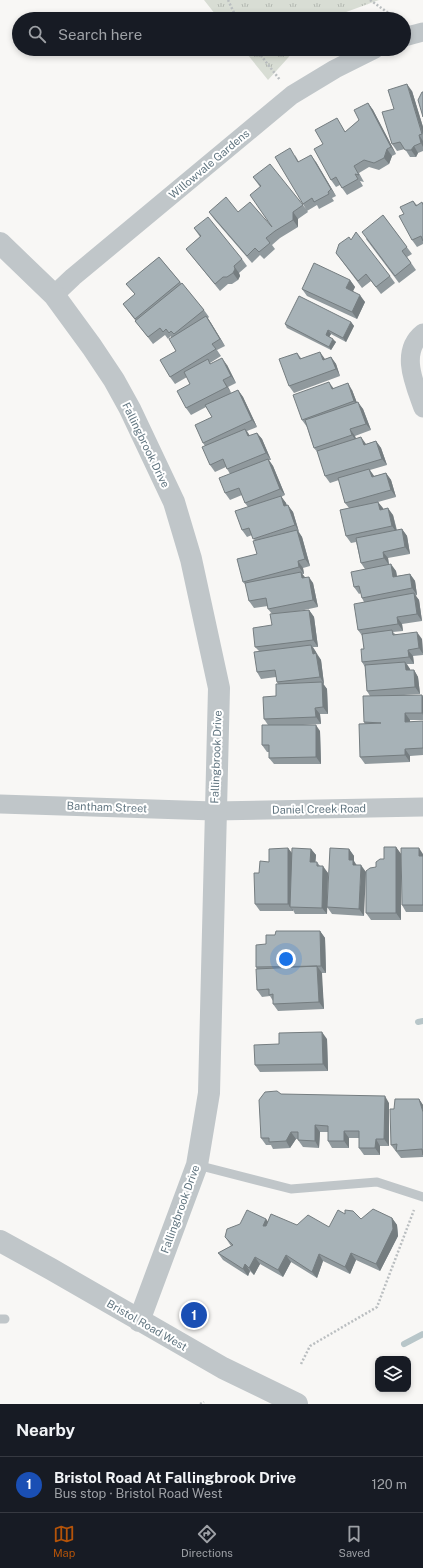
<!DOCTYPE html>
<html lang="en">
<head>
<meta charset="utf-8">
<style>
  body { margin:0; font-family:"Public Sans",sans-serif; background:#20242c; color:#f1f3f6 }
  .controls { position:absolute; right:12px; bottom:12px; display:grid; overflow:hidden; border-radius:8px; box-shadow:0 2px 6px #0003 }
  .controls button { width:36px; height:36px; display:grid; place-items:center; padding:0; border:0; border-bottom:1px solid #363941; background:#171b24; color:#f1f3f6; font:20px sans-serif }
  .you { position:absolute; left:286px; top:959px; width:14px; height:14px; margin:-10px; border:3px solid #fff; border-radius:50%; background:#1a73e8; box-shadow:0 0 0 6px #1a73e833 }
  .badge { display:grid; place-items:center; width:26px; height:26px; border-radius:50%; background:#b45309; color:#fff; font-size:13px; font-weight:700 }
  .pin { position:absolute; translate:-50% -50%; border:2px solid #fff; box-shadow:0 1px 4px #0006 }
  .list { margin:0; padding:0; list-style:none }
  h2 { display:flex; justify-content:space-between; align-items:center; height:52px; margin:0; padding:0 16px; font-size:17px }
  h2 small { font-size:13px; font-weight:400; color:#9ea1a6 }
  .list li { display:grid; grid-template-columns:26px 1fr auto; gap:12px; align-items:center; box-sizing:border-box; height:56px; padding:0 16px; border-top:1px solid #363941 }
  .list b { display:block; font-size:15px; white-space:nowrap }
  .list p { margin:0; font-size:13px; white-space:nowrap; color:#9ea1a6 }
  .list em { font-size:13px; font-style:normal; color:#9ea1a6 }
  .icon { flex:none; width:22px; height:22px; fill:none; stroke:currentColor; stroke-width:2; stroke-linecap:round; stroke-linejoin:round }
  .map { position:relative; flex:none; width:423px; height:1404px; overflow:hidden }
  .search { position:absolute; background:#171b24; box-shadow:0 2px 6px #0003; left:12px; right:12px; top:12px; height:44px; display:flex; align-items:center; gap:10px; box-sizing:border-box; padding:0 14px; border-radius:22px; color:#9ea1a6; font-size:15px }
  .sheet { height:108px; background:#171b24 }
  nav { display:flex; justify-content:space-around; align-items:center; box-sizing:border-box; height:56px; border-top:1px solid #363941; background:#171b24; font-size:11px; color:#9ea1a6 }
  nav a { display:grid; justify-items:center; gap:2px }
  nav .on { color:#b45309 }
  .map>svg:first-child { display:block }
  .park { fill:url(#park-tufts) }
  .lines { fill:none; stroke-linecap:round; stroke-linejoin:round }
  .stream { stroke:#b8c6c9; stroke-width:6 }
  .path { stroke:#babec0; stroke-width:2.5; stroke-dasharray:2 2; stroke-linecap:butt }
  .service { stroke:#c0c6c9; stroke-width:9 }
  .minor { stroke:#c0c6c9; stroke-width:19 }
  .tertiary { stroke:#c0c6c9; stroke-width:22 }
  .wall { fill:#90999d }
  .shaded-wall { fill:#757d80 }
  .building { fill:#a7b2b7; stroke:#757d80 }
  .labels { text-anchor:middle; dominant-baseline:central; stroke-width:4; stroke-linejoin:round; paint-order:stroke }
  .street-label { font-size:11px; fill:#627681; stroke:#fff }
</style>
</head>
<body>
<div class="map">
<svg width="423" height="1404" viewBox="0 0 423 1404">
  <defs>
    <pattern id="park-tufts" width="24" height="20" patternUnits="userSpaceOnUse"><rect width="24" height="20" fill="#d8ddd4"/><path d="M3 7l-1-3M5 7V3M7 7l1-3M15 17l-1-3M17 17v-4M19 17l1-3" fill="none" stroke="#b3b8b1"/></pattern>
  </defs>
  <rect width="100%" height="100%" fill="#f8f7f5"/>
  <!-- park -->
  <path class="park" d="M204,0H379L327,19H219Z
    M243,49H296L268,80Z"/>
  <g class="lines">
    <!-- stream -->
    <path class="stream" d="M418,1022L423,1021
      M404,1344L423,1334"/>
    <!-- path -->
    <path class="path" d="M228,0L237,19
      M370,0L397,19
      M256,49L280,80
      M301,1364L310,1346L377,1307L414,1210
      M200,1404L204,1402"/>
    <!-- service -->
    <path class="service" d="M197,1165L291,1189L377,1182L423,1197
      M0,1319H5"/>
    <!-- minor -->
    <path class="minor" d="M404,37L423,32
      M54,295L73,277L292,95L335,69L375,49
      M423,333C399,352 415,385 423,408
      M0,804L214,811L423,807"/>
    <!-- tertiary -->
    <path class="tertiary" d="M0,243L54,295L92,347L114,380L130,409L174,502L191,559L219,688L209,1093L197,1165L139,1321
      M0,1241L51,1269L223,1368L297,1404"/>
  </g>
  <!-- wall -->
  <path class="wall" d="M412,91L423,127V151L418,153L416,157H410L405,149L397,151L392,144L394,109Z
    M368,103L373,110L396,154L392,156L389,164L379,170L369,167L359,173L364,182L360,181L363,186L347,195L340,185L336,187L331,180L323,144L341,125L345,132L359,120Z
    M295,155L299,162H316L336,196L332,198L334,201L319,209L317,205L307,211L303,204Z
    M253,177L303,205L308,212L298,219V227L280,238L272,245L275,249L264,259L260,255L252,263L214,219L209,212H238L272,227L260,187Z
    M413,201L417,205L423,204V244L417,247L412,240L404,214Z
    M383,215L412,254L407,257L416,270L399,283L366,239Z
    M194,228L242,259L247,266L239,273L240,276L238,280L232,284H228L220,291L191,255L186,249L200,237Z
    M351,240L390,276L395,283L381,294L371,281L362,288L336,253Z
    M159,257L204,310L209,317L208,318L225,346L217,350L221,356L210,363L211,364L227,365L236,383L228,387L231,393L238,390L243,397L257,427L247,431L250,436L257,433L262,439L271,460H269L273,466L285,495L281,497L286,503L287,506L293,512L299,532L302,537L310,566L303,568L304,574H302L305,577L313,583L318,607L295,612L309,610L314,617L318,647H313L321,660L324,684H323L327,689L328,714H320L321,724L303,725L320,731L321,764H274L269,758V752H267L262,745L268,725L264,719L276,696L278,684L277,682L276,677L261,679L257,672L259,651L255,647L272,625V614L268,609V606L254,608L249,601L246,585L243,582L257,554L255,541L252,535L247,537L242,530L248,507L245,503L242,495L230,500L225,493L230,474L226,467L215,472L210,465L205,446L203,443L212,417L206,407L191,415L186,408L190,384L187,377L175,384L170,377L176,351L171,337V336L168,339L165,335L153,344L140,327L135,321V320L123,304L135,294L126,284Z
    M350,280L355,287L353,291L365,302L357,319L307,296L302,289Z
    M351,322L354,326L346,342L331,334L329,337L336,342L331,350L287,328L285,324Z
    M297,353L301,358L325,359L331,357L336,364L340,376L294,393L289,386Z
    M334,388L352,390L357,403L363,409L371,430L355,436L356,439L366,444L376,441L381,448L387,465L370,470L374,476L386,473L391,480L396,497L378,502L383,509L393,515L397,530L402,529L407,536L410,554L388,558L389,565L396,571L397,576L410,574L415,581L417,595L415,596L419,600L422,621L402,624L403,631L393,632L395,634L422,639L423,655L413,656L414,664H407L410,669V670H414L418,677L420,694L404,695H422L423,697V720H410V722L423,721V755L410,756V762L365,764L360,757L365,724L364,722L370,696L367,691L365,667L362,662L364,649L363,637L358,630L364,602L362,598L361,593L359,594L354,587L365,569L361,563L356,542L351,543L346,536L349,508L345,503L339,480L330,483L325,476L318,453L314,448L307,427L302,420Z
    M396,847L401,854V920H371L366,913L376,867Z
    M288,848L292,853L311,849L316,855L315,862H317L320,866L328,873L327,914H295L293,910V911H260L255,904L259,873L269,862Z
    M349,849L354,856V861L364,916L332,914L327,907Z
    M423,854V912H406L402,905Z
    M320,931L325,938L326,973H321L324,1009L278,1011L273,1004V1001L270,996L262,997L257,990V969L256,967L266,944L275,935Z
    M327,1039L328,1071L260,1072L255,1065L279,1044Z
    M281,1094L389,1103V1146H380V1155H364L359,1148V1138H349V1148H332L328,1141V1132H320L319,1148L303,1147L298,1140V1139H296L290,1148L273,1149L271,1145H266L261,1138Z
    M419,1099L423,1105V1157L401,1158L391,1145L394,1109Z
    M345,1214L361,1219L392,1218L397,1225L398,1236L380,1271L356,1260L350,1274L323,1261L317,1278L291,1262L283,1277L260,1264L254,1275L250,1271L248,1276L223,1260L218,1253L231,1246L225,1237L266,1219L268,1222L297,1225L329,1227Z"/>
  <!-- shaded-wall -->
  <path class="shaded-wall" d="M407,84L412,91L423,127V135Z
    M368,103L373,110L396,154L391,147Z
    M419,135L423,141V147L421,143Z
    M414,146L418,153L416,157L411,150Z
    M387,149L392,156L389,164L384,158Z
    M311,155L316,162L336,196L331,189Z
    M293,212L298,219V227L293,220Z
    M234,266L239,273L240,276L238,280L233,273Z
    M350,280L355,287L351,295L346,288Z
    M360,295L365,302L357,319L352,312Z
    M206,316L211,323L225,346L220,339Z
    M351,322L354,326L346,342L343,338Z
    M328,330L331,334L328,339L326,335Z
    M333,339L336,342L331,350L329,347Z
    M320,352L325,359L328,367L323,360Z
    M331,357L336,364L340,376L336,369Z
    M222,358L227,365L236,383L231,376Z
    M223,380L228,387L232,394L227,387Z
    M329,382L334,389H332Z
    M348,383L352,390L359,408L354,401Z
    M238,390L243,397L257,427L252,420Z
    M358,402L363,409L371,430L366,424Z
    M245,429L250,436H248Z
    M350,429L355,436L357,442L352,435Z
    M257,433L262,439L271,460L266,453Z
    M361,437L366,444L369,452L364,445Z
    M376,441L381,448L387,465L382,459Z
    M268,459L273,466L285,495L280,489Z
    M369,469L374,476L372,477Z
    M386,473L391,480L396,497L391,490Z
    M281,496L286,503L289,513L284,506Z
    M378,502L383,508L385,517L380,510Z
    M288,505L293,512L299,532L295,525Z
    M388,508L393,515L397,533L392,526Z
    M402,529L407,536L410,554L405,547Z
    M297,530L302,537L310,566L305,559Z
    M383,552L388,558L389,565L384,558Z
    M298,561L303,568L304,574L299,567Z
    M391,564L396,571L398,584L393,577Z
    M301,572L306,579L302,578Z
    M410,574L415,581L417,595L412,588Z
    M309,577L313,583L318,607L313,600Z
    M414,593L419,600L422,621L417,614Z
    M309,610L314,617L318,647L313,640Z
    M397,617L402,624L403,631L398,624Z
    M417,632L422,639L423,654L419,648Z
    M311,645L316,652L317,661L313,654Z
    M408,650L413,656L414,664L409,657Z
    M316,653L321,660L324,684L320,677Z
    M405,662L410,669V677L406,670Z
    M414,670L418,677L420,694L415,687Z
    M322,682L327,689L328,714L323,707Z
    M422,695L423,697V715L422,713Z
    M315,708L320,714L321,724L316,717Z
    M405,713L410,720V729L405,722Z
    M316,725L320,731L321,764L316,757Z
    M405,749L410,756V762L405,755Z
    M396,847L401,854V920L396,913Z
    M288,848L293,855L290,907L293,910V911L288,904Z
    M419,848L423,854V862L419,856Z
    M311,849L316,855L315,869L310,862Z
    M349,849L354,856V861L358,867V872L349,860Z
    M361,865L366,872L364,916L359,909Z
    M323,866L328,873L327,914L322,908Z
    M320,931L325,938L326,973L321,966Z
    M317,966L322,973L324,1009L319,1002Z
    M322,1032L327,1039L328,1071L323,1064Z
    M385,1096L389,1103V1146L384,1139Z
    M419,1099L423,1105V1112Z
    M315,1125L320,1132L319,1148L315,1141Z
    M344,1131L349,1138V1148L344,1141Z
    M291,1132L296,1139L290,1148L286,1141Z
    M376,1139L380,1146V1155L375,1148Z
    M392,1218L397,1225L398,1236L380,1271L376,1264Z
    M266,1219L271,1226H263Z
    M351,1253L356,1260L350,1274L345,1267Z
    M319,1254L323,1261L317,1278L312,1272Z
    M286,1255L291,1262L283,1277L278,1270Z
    M255,1257L260,1264L254,1275L249,1268Z
    M245,1264L250,1271L248,1276L243,1269Z"/>
  <!-- building -->
  <path class="building" d="M407,84L422,134L419,135L421,143L414,146L411,150H405L400,142L392,144L382,112L394,109L388,90Z
    M422,92H423V117L418,100Z
    M368,103L391,147L387,149L384,158L374,163L364,160L354,166L359,175L355,174L358,179L342,188L336,177L331,180L314,149L323,144L315,130L337,118L345,132L359,120L354,110Z
    M290,148L298,162L311,155L331,189L328,192L329,194L314,202L312,198L303,204L275,157Z
    M270,164L303,205L293,212V220L275,231L266,238L270,243L259,252L255,248L247,256L209,212L226,197L238,212L250,202L272,227L250,195L261,186L253,177Z
    M413,201L416,206L422,202L423,205V241L421,236L412,240L399,216L404,214L400,207Z
    M383,215L407,247L402,251L411,263L395,276L362,232Z
    M208,217L242,259L234,266L235,269L233,273L227,277H223L215,284L186,249L201,236L194,228Z
    M356,232L390,276L376,287L366,274L358,281L336,253L339,244L349,237L351,240Z
    M159,257L180,282L135,319L123,304L135,294L126,284Z
    M314,263L350,280L346,288L360,295L352,312L302,289Z
    M182,283L204,310L174,334L171,331L169,333L166,329L163,332L160,328L148,337L135,321Z
    M299,296L351,322L343,338L328,330L326,335L333,339L329,347L285,324Z
    M206,316L220,339L212,344L216,349L170,377L160,360L176,351L169,339Z
    M320,352L323,360L331,357L336,369L289,386L279,359L297,353L300,359Z
    M222,358L231,376L223,380L227,387L186,408L177,391L190,384L184,372L208,359L210,364Z
    M329,382L332,389L348,383L354,401L302,420L293,395Z
    M238,390L252,420L203,443L195,425L212,417L205,405Z
    M358,402L366,424L350,429L352,435L314,448L305,420Z
    M245,429L248,436L257,433L266,453L227,469L223,459L210,465L202,447Z
    M361,437L364,445L376,441L382,459L325,476L317,451Z
    M268,459L280,489L245,503L239,488L225,493L219,478Z
    M369,469L372,477L386,473L391,490L345,503L338,478Z
    M281,496L284,506L288,505L295,525L253,539L249,528L242,530L235,511Z
    M378,502L380,510L388,508L392,526L346,536L340,510Z
    M402,529L405,547L383,552L384,558L361,563L356,538Z
    M297,530L305,559L298,561L299,567L243,582L237,559L257,554L253,541Z
    M391,564L393,577L410,574L412,588L362,598L359,586L354,587L351,572Z
    M301,572L302,578L309,577L313,600L268,609L266,598L249,601L245,583Z
    M414,593L417,614L397,617L398,624L358,630L354,604Z
    M309,610L313,640L255,647L253,628L272,625L270,614Z
    M392,630L393,635L417,632L419,648L408,650L409,657L362,662L361,649H364L362,634Z
    M311,645L313,654L316,653L320,677L277,682L275,670L257,672L254,652Z
    M405,662L406,670H414L415,687L367,691L365,665Z
    M322,682L323,707L315,708L316,717L264,719L263,697L276,696V684Z
    M422,695V713H405V722L423,721V748L405,749V755L360,757L359,724L381,723L364,722L363,696Z
    M262,725H316V757L269,758V745H262Z
    M384,847H396V913H366V871L370,868L376,867V862L380,859H384Z
    M288,848V904H255L254,873H259L260,861L269,862V849Z
    M292,848L311,849L310,862H317V866H323L322,908L290,907Z
    M330,848L349,849V860H353V865H361L359,909L327,907Z
    M401,848H419V856H423V905H402Z
    M276,931H320L321,966L256,967V945L266,944V935H275Z
    M317,966L319,1002L273,1004V994L269,995V989L257,990L256,969Z
    M322,1032L323,1064L255,1065L254,1045L279,1044V1033Z
    M277,1091L281,1094L385,1096L384,1139H376L375,1148H359V1131H344V1141H328V1126L315,1125V1141L298,1140V1132H291L286,1141L269,1142V1138H261L259,1100L265,1092Z
    M395,1099H419L423,1112V1155L422,1149L396,1151L397,1144L391,1145L390,1109H394Z
    M373,1209L392,1218L393,1229L376,1264L351,1253L345,1267L319,1254L312,1272L286,1255L278,1270L255,1257L249,1268L245,1264L243,1269L218,1253L233,1245L225,1237L227,1229L240,1224L247,1210L266,1219L263,1226H266L271,1214L297,1225L308,1215L329,1227L338,1210L345,1214V1210L353,1211L361,1219Z"/>
  <g class="labels">
    <!-- street labels -->
    <g class="street-label">
      <text transform="translate(209 164) rotate(-40)">Willowvale Gardens</text>
      <text transform="translate(146 445) rotate(64)">Fallingbrook Drive</text>
      <text transform="translate(216 757) rotate(-88)">Fallingbrook Drive</text>
      <text transform="translate(107 807) rotate(2)">Bantham Street</text>
      <text transform="translate(319 809) rotate(-1)">Daniel Creek Road</text>
      <text transform="translate(180 1209) rotate(-70)">Fallingbrook Drive</text>
      <text transform="translate(147 1325) rotate(30)">Bristol Road West</text>
    </g>
  </g>
</svg>
<div class="controls">
<button><svg class="icon" aria-label="layers" viewBox="0 0 24 24"><path d="M12 4l9 5-9 5-9-5zM3 14l9 5 9-5"/></svg></button>
</div>
<div class="you"></div>
<div class="pin badge" style="left:194px;top:1315px;background:#1a4fb4">1</div>
<div class="search"><svg class="icon" aria-label="search" viewBox="0 0 24 24"><circle cx="10" cy="10" r="6"/><path d="M15 15l6 6"/></svg>Search here</div>
</div>
<section class="sheet">
<h2>Nearby<small></small></h2>
<ul class="list">
<li><span class="badge" style="background:#1a4fb4">1</span><div><b>Bristol Road At Fallingbrook Drive</b><p>Bus stop · Bristol Road West</p></div><em>120 m</em></li>
</ul>
</section>
<nav>
<a class="on"><svg class="icon" aria-label="map" viewBox="0 0 24 24"><path d="M3 6l6-2 6 2 6-2v14l-6 2-6-2-6 2zM9 4v14M15 6v14"/></svg>Map</a>
<a><svg class="icon" aria-label="directions" viewBox="0 0 24 24"><path d="M12 3l9 9-9 9-9-9zM9 14v-3h6M13 9l2 2-2 2"/></svg>Directions</a>
<a><svg class="icon" aria-label="saved" viewBox="0 0 24 24"><path d="M7 4h10v16l-5-4-5 4z"/></svg>Saved</a>
</nav>
</body>
</html>
